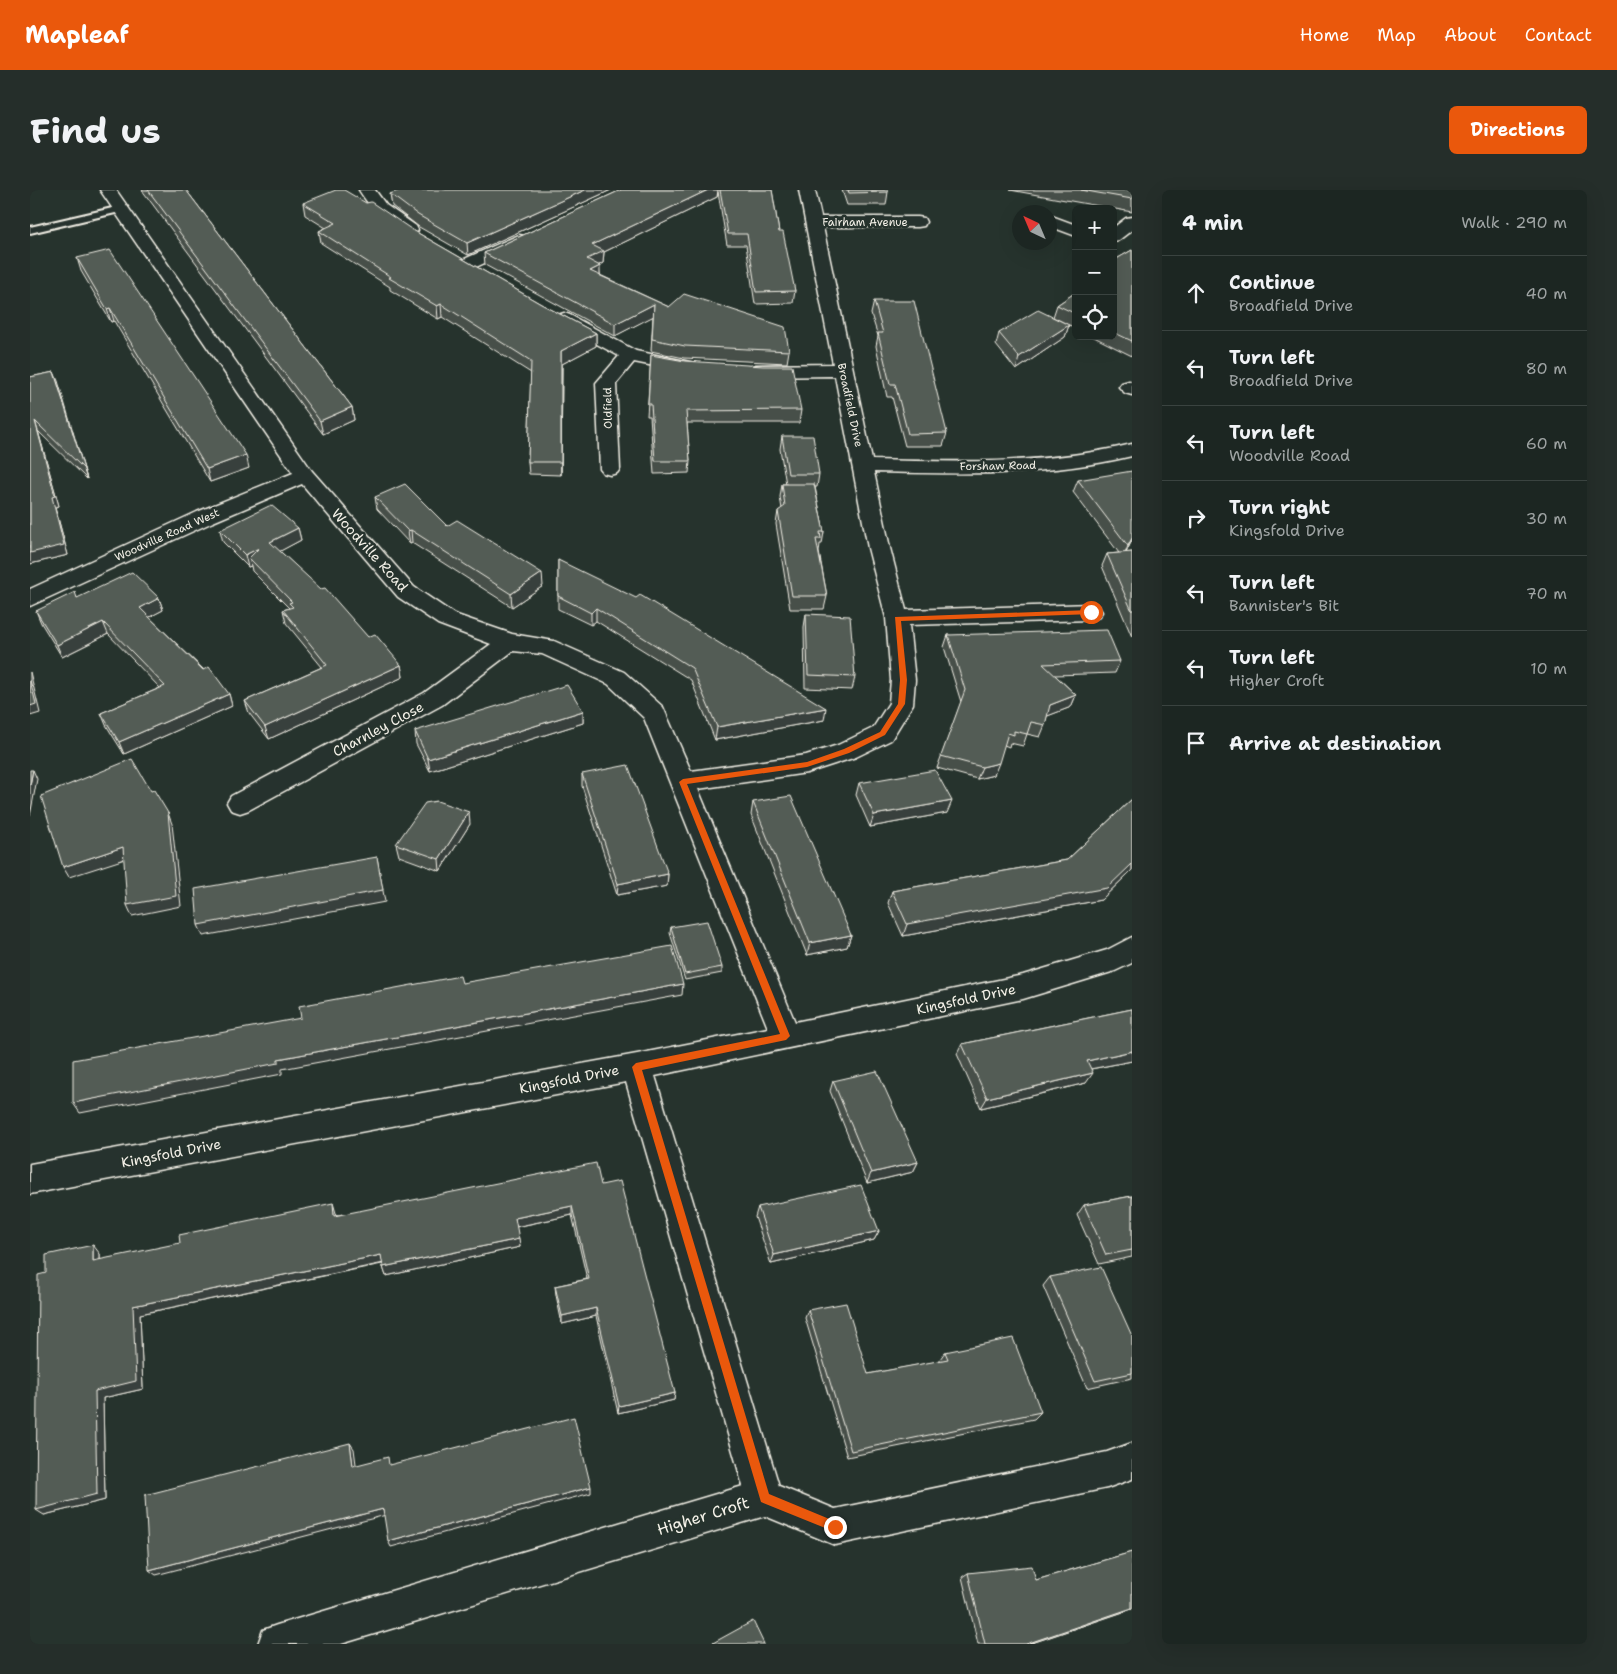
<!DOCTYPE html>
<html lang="en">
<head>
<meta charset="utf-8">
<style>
  body { margin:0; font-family:"Shantell Sans",sans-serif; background:#252e2a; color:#f1f3f6 }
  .controls { position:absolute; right:15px; top:15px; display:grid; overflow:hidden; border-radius:8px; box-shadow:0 5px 20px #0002 }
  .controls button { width:45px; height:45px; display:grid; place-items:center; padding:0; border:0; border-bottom:1px solid #3a4340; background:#1c2622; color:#f1f3f6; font:25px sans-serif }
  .compass { position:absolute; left:982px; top:15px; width:45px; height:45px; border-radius:50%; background:#1c2622; box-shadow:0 5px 20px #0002; rotate:316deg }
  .stop { position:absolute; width:15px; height:15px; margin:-11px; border:4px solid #ea580c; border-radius:50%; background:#fff }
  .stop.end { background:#ea580c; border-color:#fff; box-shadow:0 1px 5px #0008 }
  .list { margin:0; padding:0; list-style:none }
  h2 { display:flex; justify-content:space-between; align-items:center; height:65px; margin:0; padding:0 20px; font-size:21px }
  h2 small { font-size:16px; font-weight:400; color:#a0a5a5 }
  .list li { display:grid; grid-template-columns:32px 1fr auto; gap:15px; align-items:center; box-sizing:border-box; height:75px; padding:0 20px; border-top:1px solid #3a4340 }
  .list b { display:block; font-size:19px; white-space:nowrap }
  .list p { margin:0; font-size:16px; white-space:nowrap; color:#a0a5a5 }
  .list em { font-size:16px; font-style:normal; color:#a0a5a5 }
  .icon { flex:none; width:28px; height:28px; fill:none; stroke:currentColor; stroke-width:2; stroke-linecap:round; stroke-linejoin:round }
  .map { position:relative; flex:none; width:1102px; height:1454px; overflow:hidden; border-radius:8px }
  header { display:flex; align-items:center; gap:30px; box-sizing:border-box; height:70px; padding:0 25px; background:#ea580c; color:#fff }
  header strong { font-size:24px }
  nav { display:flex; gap:28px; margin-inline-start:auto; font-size:18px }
  .intro { display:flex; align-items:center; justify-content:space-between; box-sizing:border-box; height:120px; padding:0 30px }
  h1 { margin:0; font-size:35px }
  .button { padding:12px 22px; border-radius:8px; background:#ea580c; color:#fff; font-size:18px; font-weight:700 }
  main { display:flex; gap:30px; padding:0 30px }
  aside { flex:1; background:#1c2622; border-radius:8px; box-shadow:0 5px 20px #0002 }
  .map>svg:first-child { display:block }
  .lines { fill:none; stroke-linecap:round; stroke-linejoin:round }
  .service-casing { stroke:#f4f1e8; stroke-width:4 }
  .minor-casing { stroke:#f4f1e8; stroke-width:3 }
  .service { fill:#26332d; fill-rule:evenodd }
  .minor { fill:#26332d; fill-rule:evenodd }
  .wall { fill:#474f49; stroke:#f4f1e8 }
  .shaded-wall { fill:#39403c; stroke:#f4f1e8 }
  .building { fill:#525c55; stroke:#f4f1e8 }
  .route { fill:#ea580c }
  .labels { text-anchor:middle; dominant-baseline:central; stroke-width:5; stroke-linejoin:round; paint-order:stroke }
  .far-street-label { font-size:11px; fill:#f4f1e8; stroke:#26332d }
  .street-label { font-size:14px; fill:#f4f1e8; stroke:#26332d }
  .near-street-label { font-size:16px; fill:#f4f1e8; stroke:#26332d }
</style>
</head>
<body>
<header>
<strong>Mapleaf</strong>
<nav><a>Home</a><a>Map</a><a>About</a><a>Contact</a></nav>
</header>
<div class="intro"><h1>Find us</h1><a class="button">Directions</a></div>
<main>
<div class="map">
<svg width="1102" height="1454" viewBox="0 0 1102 1454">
  <rect width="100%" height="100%" fill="#26332d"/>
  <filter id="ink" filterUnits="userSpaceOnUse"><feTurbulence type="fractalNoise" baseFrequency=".02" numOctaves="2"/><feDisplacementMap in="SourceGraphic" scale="10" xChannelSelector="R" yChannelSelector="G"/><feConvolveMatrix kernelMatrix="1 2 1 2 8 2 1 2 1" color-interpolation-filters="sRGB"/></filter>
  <g filter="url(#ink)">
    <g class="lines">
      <defs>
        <path id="service" d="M91,16L94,17V21L0,43V37Z"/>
        <path id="minor" d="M70,0H86L282,281L384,397L424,424L482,444L524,451L594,482L633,517L661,581L776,565L808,555L843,538L859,513L861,490L856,428L838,358L805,186L726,187L719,185L716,181L719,177L726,175L803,174L769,0H785L791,27H888L894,28L896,32L894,36L888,37H793L842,270C930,272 1016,275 1102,254V266C1015,287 933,284 844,282L860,358L876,420L1061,414L1069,417L1072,422L1069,427L1061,430L879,435L885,490L883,514L861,550L826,567L777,583L668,599L765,832L993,785L1077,760L1102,747V773L1085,781L993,809L625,886L749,1296L805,1319L1077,1262L1102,1253V1289L1077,1298L805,1355L735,1326L311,1454H228L233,1440L247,1435L713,1296L596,892L0,1004V974L607,864L738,838L614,528L578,494L512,464L483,461L412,515L219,620L210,623L201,620L197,613L201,606L394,503L461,454L408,434L368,407L272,294L183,332L0,416V399L167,322L263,283Z
          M329,0H345L356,15L386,36L388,40L386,44C365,49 339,16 329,0Z
          M1019,25L1046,35V46L1019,36Z
          M1102,27V40L1089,50L1083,51V38L1096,28Z
          M489,45L495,46L498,50L495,54L444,78L438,79L432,78L429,74L432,70Z
          M534,123L540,125L606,161L665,173L668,177L665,181L658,183L604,172L586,194L590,279L587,283L580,285L573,283L570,279L566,193L589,166L528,133L525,129L528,125Z
          M1099,191L1102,192V205L1095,203L1089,197L1092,193Z"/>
      </defs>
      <!-- service casing -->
      <use href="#service" class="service-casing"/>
      <!-- minor casing -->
      <use href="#minor" class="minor-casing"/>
      <!-- service -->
      <use href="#service" class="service"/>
      <!-- minor -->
      <use href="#minor" class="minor"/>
    </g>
    <!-- wall -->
    <path class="wall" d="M112,0H156L322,217L324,230L293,244Z
      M581,0L438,65L389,37L362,16L360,4Z
      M591,0H742L749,42L765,101L763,113L725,114L716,55H697L688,2L687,7L574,62L573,73L569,75L570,85L639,117L759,161L757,173L654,168L621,161L623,126L585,146L455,75L454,63Z
      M812,0H858V2L856,15H817Z
      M980,0H1102V22Z
      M273,13L381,39L511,114L566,143V156L532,174L531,285L499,284L498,272L501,183L412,127L408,129L360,100V97L291,53L289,41L296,38L275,25Z
      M1102,60V166L1062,146H1083V71Z
      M47,68L219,278L180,292L84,131L81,132L51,81Z
      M1046,102V138L1039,135L1035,147L986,180L966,155L969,143L1037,134L1023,127L1027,115Z
      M844,111L917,243L913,256H875L862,207H857L846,156L848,146L841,124Z
      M621,165L771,220L769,233H657L660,271L659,283L624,284L620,226H617Z
      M24,182L57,289L8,241L29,316L25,317L38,365L0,374V187Z
      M752,246L789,284L787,297H785L794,342L792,354H790L789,362L797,406L794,419H760L746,334L748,321L752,319L750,307L752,294H756L750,259Z
      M1048,290L1102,350L1096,363L1102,362V447L1072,376L1077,364L1089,363L1043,302Z
      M345,307L417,336L513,396L482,417L382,353L380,354L347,319Z
      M268,338L271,350L250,361L338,447L371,475L373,487L239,549L219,523L215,511L292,477L256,433L253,420L259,418L222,381L221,376L218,377L193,352L190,340Z
      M528,370L794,530L685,550L661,490L566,431L561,435L528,419Z
      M47,408H129L133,420L119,427L199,504L202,516L94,564L76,535L71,523L130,498L78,444L32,467L11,433L6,421Z
      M776,424L825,487L822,500L775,498L774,437Z
      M918,445L1090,471L1085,483L1025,485L1046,505L1041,517L1017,526L1015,535L1010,547L997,544L993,556L980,553L979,557L974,555L964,585L947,589L907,578L931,512L914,457Z
      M553,521V533L400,581L386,554L385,541Z
      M552,584L638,684L637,696L587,705L552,596Z
      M829,593L917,623L840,637L826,605Z
      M1102,609V680L1071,710L873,746L858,713L862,701L1037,670Z
      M723,612L821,745L817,757L777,765L721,625Z
      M440,634L410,681L369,666L366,654Z
      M641,737L692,777V783L655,790L640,743Z
      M1102,819V871L1061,879L1056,893L951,918L927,864L932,854Z
      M803,891L888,972L883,982L837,993L800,901Z
      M571,995L645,1203L644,1210L588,1223L566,1126L532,1134L526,1105L525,1096L557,1089L542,1025L486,1037L490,1057L356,1086L352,1074L110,1124L113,1199L73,1208L75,1310L14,1325L16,1083L70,1064V1070L306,1023L307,1025Z
      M1102,1006V1067L1069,1074L1047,1025L1054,1015Z
      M728,1017L849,1041L844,1050L741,1074L725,1027Z
      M1020,1087L1102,1146V1188L1057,1198L1013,1096Z
      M778,1120L838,1184L910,1171V1169L915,1162L1011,1222L1004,1229L817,1267L775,1128Z
      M1102,1362V1419L999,1454H948L932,1387L938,1383L1006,1390Z"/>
    <!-- shaded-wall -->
    <path class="shaded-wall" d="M555,0H581L438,65L437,53Z
      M678,0H688L687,7L574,62L573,73L557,81V69L562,55Z
      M570,76V88L560,81Z
      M411,114L412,127L408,129L407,116Z
      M624,114V126L585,146V134Z
      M80,118L84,131L81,132L77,119Z
      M1039,135L1035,147L986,180L989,167Z
      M566,143V156L532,174L531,285V161Z
      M24,182L28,191L57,289L54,279Z
      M322,217L324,230L293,244L290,231Z
      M5,231L8,241L29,316L25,317L38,365L0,374V363L22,307Z
      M216,265L219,278L180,292L177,279Z
      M268,338L271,350L243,365L240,352Z
      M381,340L382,353L380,354L378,341Z
      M1102,348V350L1093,369L1098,356Z
      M229,358L219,368L221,376L218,377L215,365Z
      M512,383L513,396L482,417L481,404Z
      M129,408L133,420L114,430L110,418Z
      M566,418V431L561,435V423Z
      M73,432L78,444L32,467L27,455Z
      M371,475L373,487L239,549L235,537Z
      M0,482L10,523L0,526Z
      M199,504L202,516L94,564L89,552Z
      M1046,505L1041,517L1015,527L1020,515Z
      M796,518L794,530L685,550L687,537Z
      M553,521V533L400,581L398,569Z
      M969,573L964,585L947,589L952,577Z
      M3,580L7,589L0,626V595Z
      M922,611L917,623L840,637L844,625Z
      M439,622L440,634L410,681L409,669Z
      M138,623L142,634L151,716L102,726L97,715Z
      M93,657L98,668L39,687L33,677Z
      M347,667L355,712L173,746L168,735Z
      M1102,674V680L1071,710L873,746L877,734Z
      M638,684L637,696L587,705L588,694Z
      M821,745L817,757L777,765L780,753Z
      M653,794L652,805L252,879V884L50,923L43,913L248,869Z
      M1102,861V871L1050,881L1057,871Z
      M1063,883L1056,893L951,918L957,908Z
      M888,972L883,982L837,993L841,983Z
      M303,1013L306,1023L308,1035L304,1026Z
      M542,1016V1025L485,1037V1028Z
      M849,1041L844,1050L741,1074L744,1065Z
      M489,1049L490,1057L356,1086L353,1077Z
      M63,1055L70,1064V1080L63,1071Z
      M351,1065L354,1073L110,1124L113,1199L73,1208L75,1310L14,1325L6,1320L65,1201L103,1116Z
      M566,1118V1126L532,1134V1126Z
      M645,1203L644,1210L588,1223L589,1216Z
      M320,1253L324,1259L327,1282L323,1276Z
      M561,1297V1303L361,1357L358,1351Z
      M353,1319L356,1325L126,1385L119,1380Z
      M1102,1418V1419L999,1454H996Z"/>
    <!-- building -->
    <path class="building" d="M118,0H156L322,217L290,231Z
      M306,0H314L336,13L341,12L381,39L511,114L566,143L531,161V272H498L501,171L411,114L407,116L359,88L361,87L289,41L306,33L273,13Z
      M370,0H555L437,53L388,25L360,4Z
      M591,0H678L562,55L574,61L557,69L570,76L560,81L639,117L654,104L755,137L759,161L655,156L622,149L624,114L585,134L454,63Z
      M690,0H742L749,42H753L765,101L726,102L717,44H698Z
      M818,0H858V2L819,3Z
      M1051,0H1102V9Z
      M80,60L216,265L177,279L80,118L77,119L47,68Z
      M1102,60V151L1083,142V71Z
      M1046,102V124L1027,115Z
      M844,111H884L917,243L878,244L865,194H860L848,143H853Z
      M1008,120L1039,135L989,167L969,143Z
      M621,165L655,171L733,176H762L771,220L656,221L660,271H625L621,214H618Z
      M24,182L54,279L5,231L25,306L22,307L34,355L0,363V187Z
      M752,246H783L789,284H758Z
      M1102,281V348L1098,356L1048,290Z
      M375,294L417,336L427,330L512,383L481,404L381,340L378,341L345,307Z
      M752,294H784L794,342H790L791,349H786L797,406H762L748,321L755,316Z
      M241,315L268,338L240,352L291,399L295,398L338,447L345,444L371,475L235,537L215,511L297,475L253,420L263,417L259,413L262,412L219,368L229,358L215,365L190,340Z
      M1102,362V421L1077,364Z
      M528,370L606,408L610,405L796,518L687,537L662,478L566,418L561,423L528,406Z
      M102,382L129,408L110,418L173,480L179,477L199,504L89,552L71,523L135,496L73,432L27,455L6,421L45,402L47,408Z
      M776,424L820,426L825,487L778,485Z
      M1077,440L1090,471L1013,474L1046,505L1020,515L1015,535L1001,532L997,544L984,541V545L978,543L969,573L952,577L911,566L935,500L918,445Z
      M0,490L6,514L0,516Z
      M537,495L553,521L398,569L385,541Z
      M102,569L121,601L124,600L138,623L146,706L97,715L93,657L33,677L11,606Z
      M598,575L638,684L588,694L552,584Z
      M0,580H3L0,595Z
      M905,580L922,611L844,625L829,593Z
      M761,606L821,745L780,753L723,612Z
      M1102,609V674L1077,698L877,734L862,701L1037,670Z
      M407,611L439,622L409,669L366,654L395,613Z
      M347,667L353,700L168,735L165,699Z
      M677,731L692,777L655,784L641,737Z
      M642,756L653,794L248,869V873L43,913V870L271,828L269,816L430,786L432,793Z
      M1102,819V861L1057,871L1063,883L957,908L932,854Z
      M847,881L888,972L841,983L803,891Z
      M566,973L571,995L590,991L645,1203L589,1216L566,1118L532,1126L525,1096L559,1089L542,1016L485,1028L489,1049L353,1077L351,1065L103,1116L106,1191L65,1201L67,1304L6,1320L8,1085L16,1083V1065L63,1055V1071L150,1053L149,1045L303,1013L304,1026Z
      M831,995L849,1041L744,1065L728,1017Z
      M1102,1006V1060L1076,1065L1054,1015Z
      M1071,1077L1102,1146V1183L1065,1191L1020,1087Z
      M816,1113L838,1184L918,1169L915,1162L983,1148L1011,1222L821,1261L778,1120Z
      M544,1227L561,1297L358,1351L353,1319L119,1380L115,1305L320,1253L323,1276L358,1267L359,1275Z
      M1102,1362V1418L996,1454H955L938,1383L1002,1376L1006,1390Z
      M723,1431L734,1454H681Z"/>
  </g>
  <!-- route -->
  <path class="route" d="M1061,420L1064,422L1063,424L871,431L877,490L875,514L855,545L819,563L777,577L657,594L760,846L756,850L612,880L739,1304L809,1333L811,1337L809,1340L805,1342L731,1312L602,877L606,873L750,844L649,592L653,589L777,572L814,559L850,542L868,514L870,490L865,427Z"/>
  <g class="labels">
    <!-- far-street labels -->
    <g class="far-street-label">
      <text x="835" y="32">Fairham Avenue</text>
      <text transform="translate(820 215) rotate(78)">Broadfield Drive</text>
      <text transform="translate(578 218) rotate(-91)">Oldfield</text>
      <text transform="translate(968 276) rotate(-1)">Forshaw Road</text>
      <text transform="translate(137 345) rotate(-24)">Woodville Road West</text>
    </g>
    <!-- street labels -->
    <g class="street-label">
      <text transform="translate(340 360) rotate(48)">Woodville Road</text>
      <text transform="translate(348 539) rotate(-28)">Charnley Close</text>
      <text transform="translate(936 809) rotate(-12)">Kingsfold Drive</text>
      <text transform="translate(539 889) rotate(-11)">Kingsfold Drive</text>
      <text transform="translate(141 963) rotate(-11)">Kingsfold Drive</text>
    </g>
    <!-- near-street labels -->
    <g class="near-street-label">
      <text transform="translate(673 1326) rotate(-17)">Higher Croft</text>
    </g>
  </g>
</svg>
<div class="controls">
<button>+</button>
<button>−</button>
<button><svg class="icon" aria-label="locate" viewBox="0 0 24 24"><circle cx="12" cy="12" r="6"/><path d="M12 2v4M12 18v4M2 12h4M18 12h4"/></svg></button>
</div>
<svg class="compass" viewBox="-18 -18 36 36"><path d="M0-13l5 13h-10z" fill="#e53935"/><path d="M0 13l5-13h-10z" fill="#a0a5a5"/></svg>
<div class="stop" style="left:1061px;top:422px"></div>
<div class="stop end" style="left:805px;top:1337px"></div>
</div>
<aside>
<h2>4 min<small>Walk · 290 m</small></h2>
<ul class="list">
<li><svg class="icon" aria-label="ahead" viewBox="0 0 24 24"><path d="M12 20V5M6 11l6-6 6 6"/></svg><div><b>Continue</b><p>Broadfield Drive</p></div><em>40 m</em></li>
<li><svg class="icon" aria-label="left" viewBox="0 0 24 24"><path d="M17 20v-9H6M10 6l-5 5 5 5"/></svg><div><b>Turn left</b><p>Broadfield Drive</p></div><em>80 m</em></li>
<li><svg class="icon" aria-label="left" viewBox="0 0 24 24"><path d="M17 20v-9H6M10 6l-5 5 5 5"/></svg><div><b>Turn left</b><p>Woodville Road</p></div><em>60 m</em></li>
<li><svg class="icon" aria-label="right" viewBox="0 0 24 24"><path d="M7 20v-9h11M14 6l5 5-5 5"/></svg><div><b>Turn right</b><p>Kingsfold Drive</p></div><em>30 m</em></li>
<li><svg class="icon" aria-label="left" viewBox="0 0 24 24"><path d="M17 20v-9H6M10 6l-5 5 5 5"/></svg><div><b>Turn left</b><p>Bannister's Bit</p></div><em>70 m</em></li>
<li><svg class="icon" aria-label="left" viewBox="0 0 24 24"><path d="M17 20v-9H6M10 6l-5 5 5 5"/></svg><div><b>Turn left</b><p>Higher Croft</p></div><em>10 m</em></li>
<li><svg class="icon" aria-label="arrive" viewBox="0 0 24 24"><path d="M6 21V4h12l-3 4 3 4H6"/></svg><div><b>Arrive at destination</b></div></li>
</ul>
</aside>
</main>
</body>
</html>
